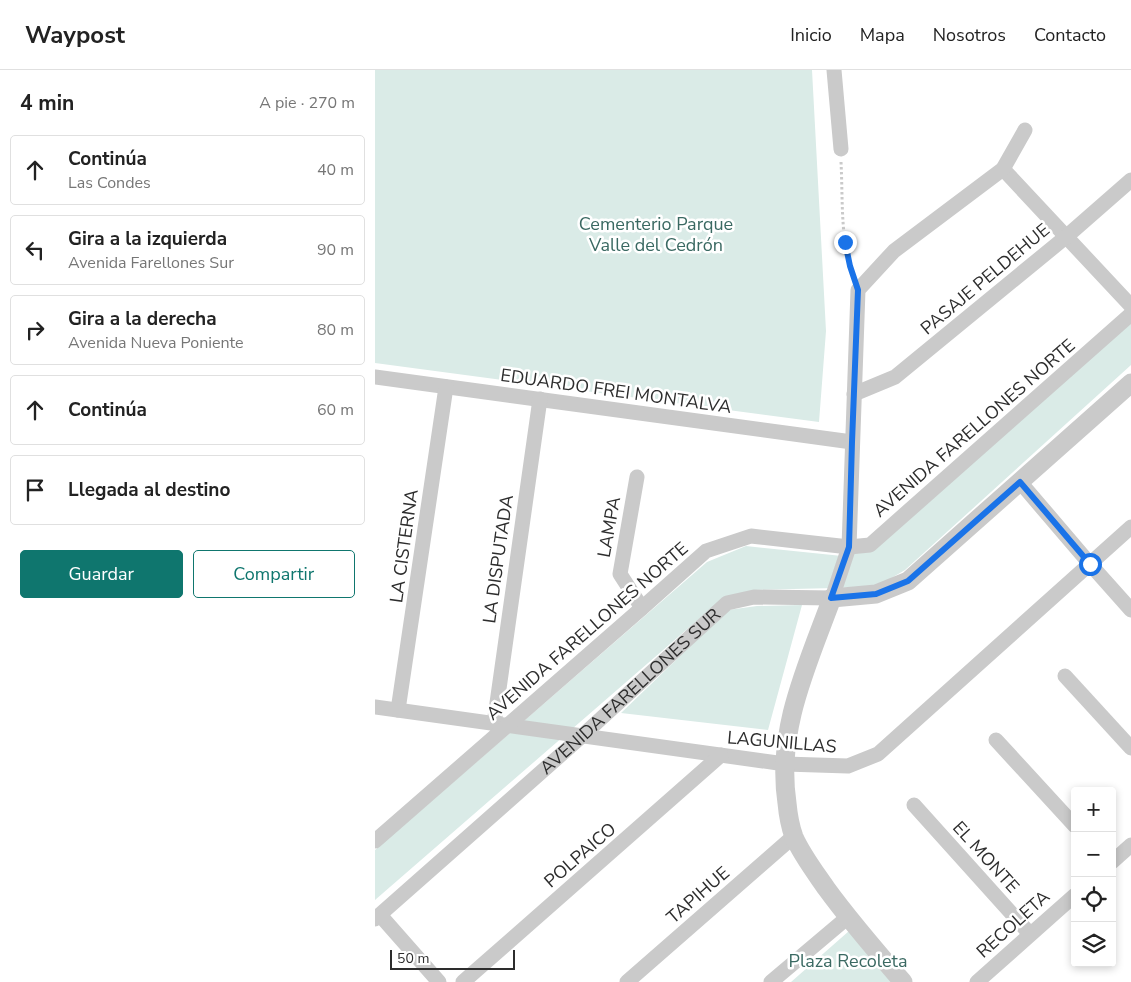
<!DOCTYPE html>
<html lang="es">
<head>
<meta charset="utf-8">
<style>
  body { margin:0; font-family:"Nunito Sans",sans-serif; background:#f2f2f2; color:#222 }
  .controls { position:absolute; right:15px; bottom:15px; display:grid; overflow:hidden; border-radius:5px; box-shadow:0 2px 8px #0003 }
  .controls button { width:45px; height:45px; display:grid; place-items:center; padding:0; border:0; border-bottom:1px solid #e0e0e0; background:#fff; color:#222; font:25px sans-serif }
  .scale { position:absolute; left:15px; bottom:12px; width:125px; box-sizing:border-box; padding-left:5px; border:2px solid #2d2d2d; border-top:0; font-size:14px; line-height:18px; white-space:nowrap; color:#2d2d2d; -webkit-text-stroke:4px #fff; paint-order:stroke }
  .stop { position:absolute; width:15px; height:15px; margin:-11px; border:4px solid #1a73e8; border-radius:50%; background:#fff }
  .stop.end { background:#1a73e8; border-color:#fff; box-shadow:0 1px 5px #0008 }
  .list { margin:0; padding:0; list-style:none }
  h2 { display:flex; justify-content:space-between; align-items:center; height:65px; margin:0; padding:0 20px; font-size:21px }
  h2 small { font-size:16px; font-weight:400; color:#767676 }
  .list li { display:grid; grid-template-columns:32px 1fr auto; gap:15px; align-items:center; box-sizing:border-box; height:70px; margin:0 10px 10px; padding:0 10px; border:1px solid #e0e0e0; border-radius:5px }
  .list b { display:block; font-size:19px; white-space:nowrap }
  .list p { margin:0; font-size:16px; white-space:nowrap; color:#767676 }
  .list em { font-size:16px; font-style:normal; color:#767676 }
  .actions { display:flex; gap:10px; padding:15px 20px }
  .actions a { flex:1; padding:11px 0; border:1px solid #0f766e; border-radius:5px; text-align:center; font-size:18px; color:#0f766e }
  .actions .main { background:#0f766e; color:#fff }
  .icon { flex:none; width:28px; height:28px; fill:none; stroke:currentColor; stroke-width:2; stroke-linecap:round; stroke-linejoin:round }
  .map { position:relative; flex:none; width:756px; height:912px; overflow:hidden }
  header { display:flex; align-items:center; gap:30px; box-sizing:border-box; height:70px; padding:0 25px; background:#fff; border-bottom:1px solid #e0e0e0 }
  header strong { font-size:24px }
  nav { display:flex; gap:28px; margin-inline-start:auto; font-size:18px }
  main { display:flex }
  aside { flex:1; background:#fff }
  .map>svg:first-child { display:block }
  .green { fill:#daebe7 }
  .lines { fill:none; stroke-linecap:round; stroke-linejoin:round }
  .path { stroke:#cacaca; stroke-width:3; stroke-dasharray:2.5 2.5; stroke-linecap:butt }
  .minor { stroke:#cacaca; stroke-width:15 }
  .tertiary { stroke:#cacaca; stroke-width:19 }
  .route { stroke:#1a73e8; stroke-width:6 }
  .labels { text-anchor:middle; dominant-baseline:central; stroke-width:5; stroke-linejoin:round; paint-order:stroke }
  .park-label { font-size:18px; fill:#3a6962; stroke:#fff }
  .street-label { font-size:18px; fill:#2d2d2d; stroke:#fff }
</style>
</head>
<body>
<header>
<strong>Waypost</strong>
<nav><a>Inicio</a><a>Mapa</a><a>Nosotros</a><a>Contacto</a></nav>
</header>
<main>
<aside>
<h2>4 min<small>A pie · 270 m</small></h2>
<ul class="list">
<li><svg class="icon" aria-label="ahead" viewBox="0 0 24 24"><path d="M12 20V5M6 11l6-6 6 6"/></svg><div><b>Continúa</b><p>Las Condes</p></div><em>40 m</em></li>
<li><svg class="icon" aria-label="left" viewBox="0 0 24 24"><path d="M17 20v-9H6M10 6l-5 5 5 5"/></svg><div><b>Gira a la izquierda</b><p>Avenida Farellones Sur</p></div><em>90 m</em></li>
<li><svg class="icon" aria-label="right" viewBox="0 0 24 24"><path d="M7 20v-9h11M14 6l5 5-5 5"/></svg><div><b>Gira a la derecha</b><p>Avenida Nueva Poniente</p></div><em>80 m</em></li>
<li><svg class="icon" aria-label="ahead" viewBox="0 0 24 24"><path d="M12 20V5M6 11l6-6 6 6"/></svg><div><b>Continúa</b></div><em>60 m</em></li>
<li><svg class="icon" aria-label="arrive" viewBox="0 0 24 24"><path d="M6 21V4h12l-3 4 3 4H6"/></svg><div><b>Llegada al destino</b></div></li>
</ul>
<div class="actions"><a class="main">Guardar</a><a>Compartir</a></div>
</aside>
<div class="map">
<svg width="756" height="912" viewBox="0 0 756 912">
  <rect width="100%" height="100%" fill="#fff"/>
  <!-- green -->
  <path class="green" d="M0,0H437L451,261L444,352L0,293Z
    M756,250V295L530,500L501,517L379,520L348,528L0,830V780L332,492L371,476L467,486L497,479Z
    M427,535L393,660L246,643L353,540L382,536Z
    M474,861L519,912H416Z"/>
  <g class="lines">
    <!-- path -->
    <path class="path" d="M466,92C468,130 465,170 478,205"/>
    <!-- minor -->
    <g class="minor">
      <path d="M459,0L466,79"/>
      <path d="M628,99L756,236"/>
      <path d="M0,307L477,372"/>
      <path d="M479,324L520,307L692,166L756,110"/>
      <path d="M262,407L245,504L267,538"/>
      <path d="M645,412L715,494L756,540"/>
      <path d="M690,606L756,678"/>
      <path d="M0,637L410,694L473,696L503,684L756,457"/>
      <path d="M23,640L71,317"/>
      <path d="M119,654L165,329"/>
      <path d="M621,670L700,756"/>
      <path d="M539,735L655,864"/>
      <path d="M0,771L267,538L331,481L376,466L474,477L495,475L756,244"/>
      <path d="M737,792L756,775"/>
      <path d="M5,845L64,912"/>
      <path id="s1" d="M0,849L207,666L352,533L379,527L457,528L474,477L483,220L519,181L628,99L650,60"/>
      <path d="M88,912L346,685"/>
      <path d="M252,912L419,766"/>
      <path d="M396,912L473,847"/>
      <path d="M602,912L700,825"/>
    </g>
    <!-- tertiary -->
    <path class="tertiary" d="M528,912C501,881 475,851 451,818C440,802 427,785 419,767C415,756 413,744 412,733C401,660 432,596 457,528L501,524L533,511L756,313"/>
  </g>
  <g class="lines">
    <!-- route -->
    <path class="route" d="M470,172L475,196L483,220L477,372L474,477L456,528L501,524L533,511L645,412L715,494"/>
  </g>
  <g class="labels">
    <!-- park labels -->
    <g class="park-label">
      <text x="281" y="154">Cementerio Parque<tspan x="281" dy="21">Valle del Cedrón</tspan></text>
      <text x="473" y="891">Plaza Recoleta</text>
    </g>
    <!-- street labels -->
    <g class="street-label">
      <text transform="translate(610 209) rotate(-40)">PASAJE PELDEHUE</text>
      <text transform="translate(241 321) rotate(8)">EDUARDO FREI MONTALVA</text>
      <text transform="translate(599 358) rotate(-41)">AVENIDA FARELLONES NORTE</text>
      <text transform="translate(234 457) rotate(-80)">LAMPA</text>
      <text transform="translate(29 476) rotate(-82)">LA CISTERNA</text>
      <text transform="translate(123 489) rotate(-82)">LA DISPUTADA</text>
      <text transform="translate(212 561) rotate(-41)">AVENIDA FARELLONES NORTE</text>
      <text stroke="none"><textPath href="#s1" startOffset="342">AVENIDA FARELLONES SUR</textPath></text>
      <text transform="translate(407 672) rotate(5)">LAGUNILLAS</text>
      <text transform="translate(205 785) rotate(-41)">POLPAICO</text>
      <text transform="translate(611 787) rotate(48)">EL MONTE</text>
      <text transform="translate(323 825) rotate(-41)">TAPIHUE</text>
      <text transform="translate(638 854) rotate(-42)">RECOLETA</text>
    </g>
  </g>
</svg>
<div class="controls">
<button>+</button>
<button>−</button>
<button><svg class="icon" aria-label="locate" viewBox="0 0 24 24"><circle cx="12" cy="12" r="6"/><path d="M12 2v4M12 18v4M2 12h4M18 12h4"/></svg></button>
<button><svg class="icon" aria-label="layers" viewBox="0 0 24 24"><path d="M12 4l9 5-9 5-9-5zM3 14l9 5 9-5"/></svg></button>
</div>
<div class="scale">50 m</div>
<div class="stop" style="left:715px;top:494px"></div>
<div class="stop end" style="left:470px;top:172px"></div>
</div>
</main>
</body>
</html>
